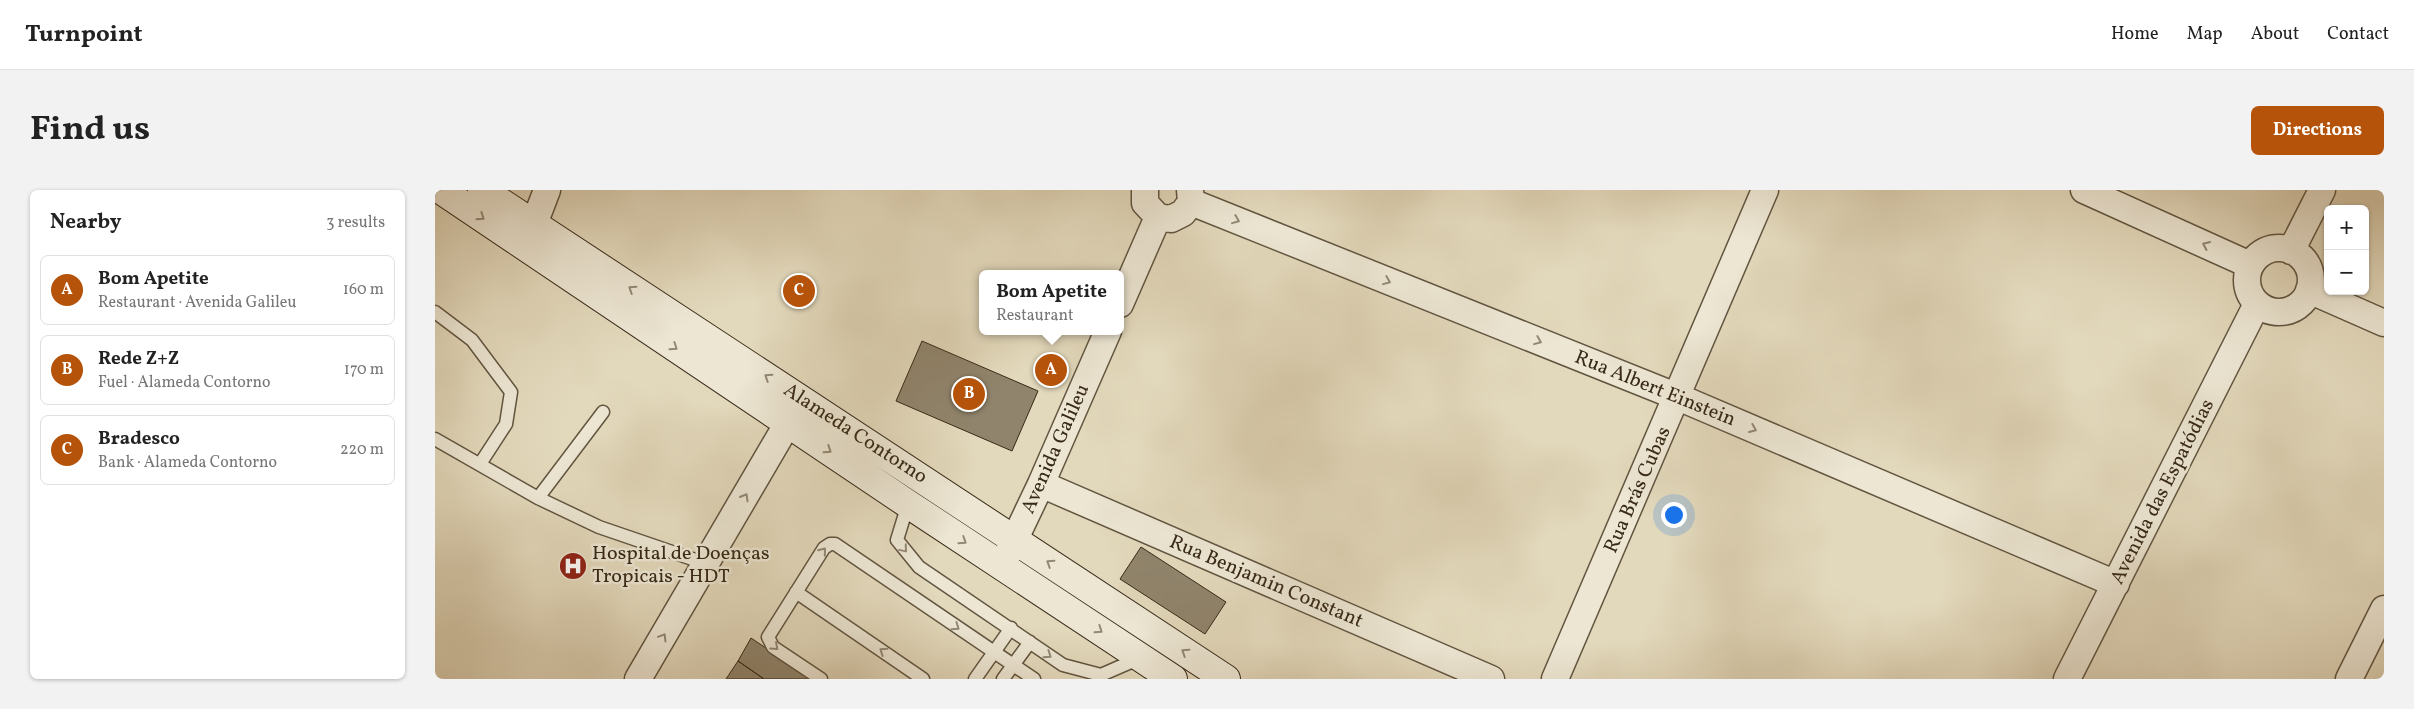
<!DOCTYPE html>
<html lang="en">
<head>
<meta charset="utf-8">
<style>
  body { margin:0; font-family:Vollkorn,serif; background:#f2f2f2; color:#222 }
  .controls { position:absolute; right:15px; top:15px; display:grid; overflow:hidden; border-radius:8px; box-shadow:0 1px 4px #0004 }
  .controls button { width:45px; height:45px; display:grid; place-items:center; padding:0; border:0; border-bottom:1px solid #e0e0e0; background:#fff; color:#222; font:25px sans-serif }
  .you { position:absolute; left:1238px; top:324px; width:18px; height:18px; margin:-12px; border:4px solid #fff; border-radius:50%; background:#1a73e8; box-shadow:0 0 0 8px #1a73e833 }
  .badge { display:grid; place-items:center; width:32px; height:32px; border-radius:50%; background:#b45309; color:#fff; font-size:16px; font-weight:700 }
  .pin { position:absolute; translate:-50% -50%; border:2px solid #fff; box-shadow:0 1px 5px #0006 }
  .popup { position:absolute; left:544px; top:80px; width:145px; height:65px; box-sizing:border-box; display:grid; place-content:center; border-radius:8px; background:#fff; filter:drop-shadow(0 1px 4px #0005); font-size:16px; white-space:nowrap; color:#767676 }
  .popup b { font-size:19px; color:#222 }
  .popup::after { content:''; position:absolute; left:50%; top:100%; margin-left:-10px; border:10px solid transparent; border-top-color:#fff }
  .list { margin:0; padding:0; list-style:none }
  h2 { display:flex; justify-content:space-between; align-items:center; height:65px; margin:0; padding:0 20px; font-size:21px }
  h2 small { font-size:16px; font-weight:400; color:#767676 }
  .list li { display:grid; grid-template-columns:32px 1fr auto; gap:15px; align-items:center; box-sizing:border-box; height:70px; margin:0 10px 10px; padding:0 10px; border:1px solid #e0e0e0; border-radius:8px }
  .list b { display:block; font-size:19px; white-space:nowrap }
  .list p { margin:0; font-size:16px; white-space:nowrap; color:#767676 }
  .list em { font-size:16px; font-style:normal; color:#767676 }
  .map { position:relative; flex:none; width:1949px; height:489px; overflow:hidden; border-radius:8px }
  header { display:flex; align-items:center; gap:30px; box-sizing:border-box; height:70px; padding:0 25px; background:#fff; border-bottom:1px solid #e0e0e0 }
  header strong { font-size:24px }
  nav { display:flex; gap:28px; margin-inline-start:auto; font-size:18px }
  .intro { display:flex; align-items:center; justify-content:space-between; box-sizing:border-box; height:120px; padding:0 30px }
  h1 { margin:0; font-size:35px }
  .button { padding:12px 22px; border-radius:8px; background:#b45309; color:#fff; font-size:18px; font-weight:700 }
  main { display:flex; gap:30px; padding:0 30px }
  aside { flex:1; background:#fff; border-radius:8px; box-shadow:0 1px 4px #0004 }
  .map>svg:first-child { display:block }
  .building { fill:#90846c; stroke:#372917 }
  .lines { fill:none; stroke-linecap:round; stroke-linejoin:round }
  .service-casing { stroke:#625540; stroke-width:15 }
  .minor-casing { stroke:#625540; stroke-width:29 }
  .secondary-casing { stroke:#372917; stroke-width:30 }
  .service { stroke:#ece6d3; stroke-width:12 }
  .minor { stroke:#ece6d3; stroke-width:26 }
  .secondary { stroke:#ece6d3; stroke-width:28 }
  .oneway { stroke:#928875 }
  .labels { text-anchor:middle; dominant-baseline:central; stroke-width:5; stroke-linejoin:round; paint-order:stroke }
  .street-label { font-size:20px; fill:#372917; stroke:#ece6d3 }
  .poi-label { font-size:20px; fill:#372917; stroke:#ece6d3; text-anchor:start }
</style>
</head>
<body>
<header>
<strong>Turnpoint</strong>
<nav><a>Home</a><a>Map</a><a>About</a><a>Contact</a></nav>
</header>
<div class="intro"><h1>Find us</h1><a class="button">Directions</a></div>
<main>
<aside>
<h2>Nearby<small>3 results</small></h2>
<ul class="list">
<li><span class="badge">A</span><div><b>Bom Apetite</b><p>Restaurant · Avenida Galileu</p></div><em>160 m</em></li>
<li><span class="badge">B</span><div><b>Rede Z+Z</b><p>Fuel · Alameda Contorno</p></div><em>170 m</em></li>
<li><span class="badge">C</span><div><b>Bradesco</b><p>Bank · Alameda Contorno</p></div><em>220 m</em></li>
</ul>
</aside>
<div class="map">
<svg width="1949" height="489" viewBox="0 0 1949 489">
  <rect width="100%" height="100%" fill="#e2d8bb"/>
  <filter id="stains"><feTurbulence type="fractalNoise" baseFrequency=".004" numOctaves="4"/><feColorMatrix values="0 0 0 0 .2 0 0 0 0 .09 0 0 0 0 .02 0 0 0 .5 -.17"/></filter>
  <radialGradient id="worn" r=".72"><stop offset=".6" stop-color="#630" stop-opacity="0"/><stop offset="1" stop-color="#630" stop-opacity=".3"/></radialGradient>
  <!-- building -->
  <path class="building" d="M487,151L603,201L577,261L461,211Z
    M706,357L791,412L770,444L685,389Z
    M316,448L377,489H329L303,471Z
    M303,471L329,489H291Z"/>
  <g class="lines">
    <defs>
      <path id="service" d="M0,122L37,150L76,202L71,234L45,274
        M0,249L103,308L164,337L272,374
        M103,308L168,222
        M473,314L462,350L484,377L628,475L666,485L705,468
        M361,402L488,489
        M386,489L338,457L333,447L389,358L395,354H400L599,489
        M540,489L576,438
        M568,489L595,452"/>
      <path id="minor" d="M710,0V13L723,27L736,29L748,23L756,12L755,0
        M1649,0L1815,75
        M756,12L1243,207L1681,394
        M99,34L112,0
        M1812 90a32 32 0 1 1 64 0a32 32 0 1 1-64 0Z
        M1856,61L1887,0
        M1874,100L1949,133
        M685,114L723,27
        M606,294L1056,489
        M567,376L606,294L673,141
        M203,489L364,214
        M1120,489L1330,0
        M1632,489L1822,114
        M1914,489L1949,419"/>
      <path id="secondary" d="M6,0L473,314L738,489
        M47,0L791,489"/>
    </defs>
    <!-- service casing -->
    <use href="#service" class="service-casing"/>
    <!-- minor casing -->
    <use href="#minor" class="minor-casing"/>
    <!-- secondary casing -->
    <use href="#secondary" class="secondary-casing"/>
    <!-- service -->
    <use href="#service" class="service"/>
    <!-- minor -->
    <use href="#minor" class="minor"/>
    <!-- secondary -->
    <use href="#secondary" class="secondary"/>
  </g>
  <!-- one-way arrows -->
  <defs><path id="oneway-chevron" d="M-2-3.5L2.5 0L-2 3.5" fill="none" stroke-width="1.6" stroke-linecap="round" stroke-linejoin="round" transform="scale(1.25)"/></defs>
  <g class="oneway">
    <use href="#oneway-chevron" transform="translate(46 27) rotate(34)"/>
    <use href="#oneway-chevron" transform="translate(801 30) rotate(22)"/>
    <use href="#oneway-chevron" transform="translate(1771 55) rotate(-156)"/>
    <use href="#oneway-chevron" transform="translate(952 91) rotate(22)"/>
    <use href="#oneway-chevron" transform="translate(197 99) rotate(-147)"/>
    <use href="#oneway-chevron" transform="translate(1103 151) rotate(22)"/>
    <use href="#oneway-chevron" transform="translate(239 157) rotate(34)"/>
    <use href="#oneway-chevron" transform="translate(333 187) rotate(-147)"/>
    <use href="#oneway-chevron" transform="translate(1318 239) rotate(23)"/>
    <use href="#oneway-chevron" transform="translate(393 260) rotate(34)"/>
    <use href="#oneway-chevron" transform="translate(310 307) rotate(-60)"/>
    <use href="#oneway-chevron" transform="translate(528 351) rotate(33)"/>
    <use href="#oneway-chevron" transform="translate(469 359) rotate(50)"/>
    <use href="#oneway-chevron" transform="translate(388 361) rotate(-51)"/>
    <use href="#oneway-chevron" transform="translate(615 373) rotate(-147)"/>
    <use href="#oneway-chevron" transform="translate(521 437) rotate(35)"/>
    <use href="#oneway-chevron" transform="translate(664 440) rotate(34)"/>
    <use href="#oneway-chevron" transform="translate(228 447) rotate(-59)"/>
    <use href="#oneway-chevron" transform="translate(340 457) rotate(42)"/>
    <use href="#oneway-chevron" transform="translate(448 461) rotate(-146)"/>
    <use href="#oneway-chevron" transform="translate(750 462) rotate(-147)"/>
    <use href="#oneway-chevron" transform="translate(613 465) rotate(34)"/>
  </g>
  <!-- icons -->
  <defs>
    <symbol id="hospital-disc" viewBox="-11 -11 22 22"><circle r="9.5" fill="#8f2418" stroke="#ece6d3"/><path d="M-5-5h3v3.5h4V-5h3V5h-3V1.5h-4V5h-3Z" fill="#fff"/></symbol>
  </defs>
  <g fill-rule="evenodd">
    <use href="#hospital-disc" x="122" y="360" width="32" height="32"/>
  </g>
  <g class="labels">
    <!-- street labels -->
    <g class="street-label">
      <text transform="translate(1220 199) rotate(22)">Rua Albert Einstein</text>
      <text transform="translate(420 244) rotate(33)">Alameda Contorno</text>
      <text transform="translate(621 259) rotate(-66)">Avenida Galileu</text>
      <text transform="translate(1203 300) rotate(-66)">Rua Brás Cubas</text>
      <text transform="translate(1728 302) rotate(-63)">Avenida das Espatódias</text>
      <text transform="translate(831 392) rotate(23)">Rua Benjamin Constant</text>
    </g>
    <!-- poi labels -->
    <g class="poi-label">
      <text x="157" y="364">Hospital de Doenças<tspan x="157" dy="23">Tropicais - HDT</tspan></text>
    </g>
  </g>
  <rect width="100%" height="100%" filter="url(#stains)"/>
  <rect width="100%" height="100%" fill="url(#worn)"/>
</svg>
<div class="controls">
<button>+</button>
<button>−</button>
</div>
<div class="you"></div>
<div class="pin badge" style="left:616px;top:180px">A</div>
<div class="popup"><b>Bom Apetite</b>Restaurant</div>
<div class="pin badge" style="left:534px;top:204px">B</div>
<div class="pin badge" style="left:364px;top:101px">C</div>
</div>
</main>
</body>
</html>
